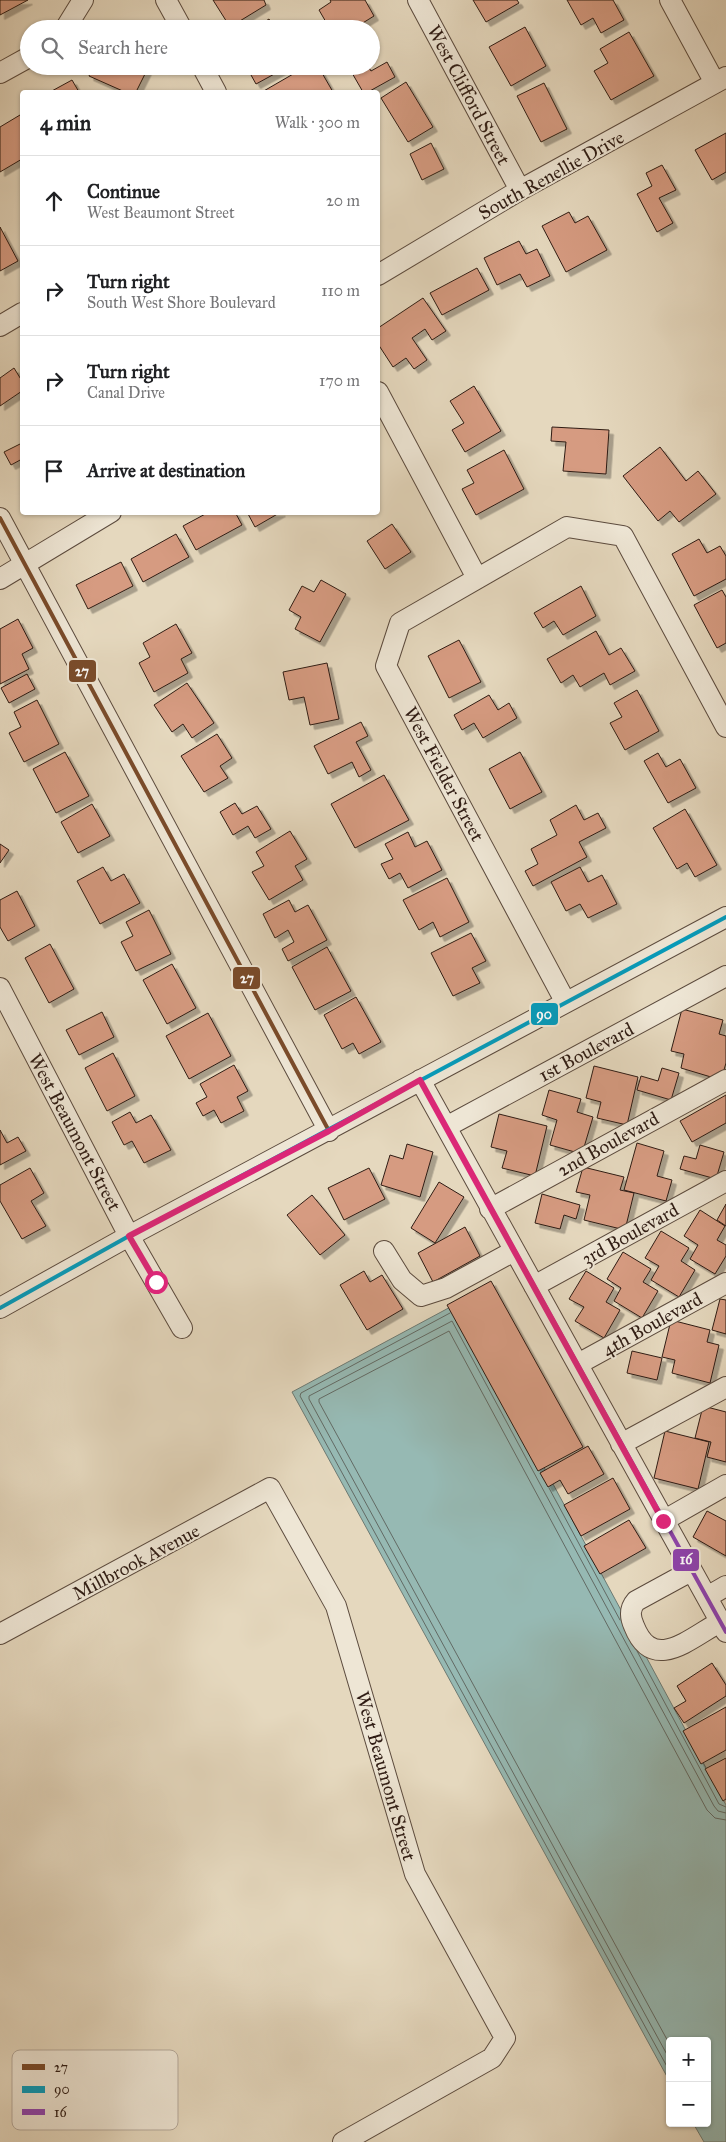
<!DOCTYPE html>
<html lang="en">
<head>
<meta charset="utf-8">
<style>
  body { margin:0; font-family:"IM FELL Great Primer",serif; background:#f2f2f2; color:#202124 }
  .controls { position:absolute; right:15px; bottom:15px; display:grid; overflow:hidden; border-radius:5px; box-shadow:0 1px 4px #0004 }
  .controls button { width:45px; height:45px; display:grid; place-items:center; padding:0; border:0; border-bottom:1px solid #e0e0e0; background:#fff; color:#202124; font:25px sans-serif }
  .stop { position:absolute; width:15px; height:15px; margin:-11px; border:4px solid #db2777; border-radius:50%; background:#fff }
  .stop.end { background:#db2777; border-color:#fff; box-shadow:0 1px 5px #0008 }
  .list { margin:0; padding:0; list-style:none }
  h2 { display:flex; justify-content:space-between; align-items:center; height:65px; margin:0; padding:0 20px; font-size:21px }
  h2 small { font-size:16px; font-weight:400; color:#757577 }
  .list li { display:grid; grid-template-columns:32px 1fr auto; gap:15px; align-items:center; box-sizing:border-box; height:90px; padding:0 20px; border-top:1px solid #e0e0e0 }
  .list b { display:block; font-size:19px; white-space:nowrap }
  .list p { margin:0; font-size:16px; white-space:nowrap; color:#757577 }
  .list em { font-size:16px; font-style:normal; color:#757577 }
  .icon { flex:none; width:28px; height:28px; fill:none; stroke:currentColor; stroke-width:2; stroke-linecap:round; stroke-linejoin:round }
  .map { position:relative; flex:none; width:726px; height:2142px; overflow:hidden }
  .search { position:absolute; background:#fff; box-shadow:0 1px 4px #0004; left:20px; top:20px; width:360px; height:55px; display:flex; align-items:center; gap:12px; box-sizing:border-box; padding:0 18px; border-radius:28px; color:#757577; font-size:19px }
  .panel { position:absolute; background:#fff; box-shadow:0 1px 4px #0004; left:20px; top:90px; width:360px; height:425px; border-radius:5px }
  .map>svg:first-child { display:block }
  .water { fill:#96b9b3; stroke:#6d7a73 }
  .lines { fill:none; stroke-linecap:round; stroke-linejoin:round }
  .shore { stroke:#626a64; stroke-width:1 }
  .building { fill:#d69b81; stroke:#2f1c14; filter:url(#shadow) }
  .minor-casing { stroke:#5c4b3e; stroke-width:22 }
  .minor { stroke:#eee6d5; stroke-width:20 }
  .bus-1-casing { stroke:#eee6d5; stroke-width:8 }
  .bus-2-casing { stroke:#eee6d5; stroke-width:8 }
  .bus-3-casing { stroke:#eee6d5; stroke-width:8 }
  .bus-1 { stroke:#7a4b2a; stroke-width:4 }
  .bus-2 { stroke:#059bbb; stroke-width:4 }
  .bus-3 { stroke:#8e44ad; stroke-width:4 }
  .route { stroke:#db2777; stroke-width:6 }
  .labels { text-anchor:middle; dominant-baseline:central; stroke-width:4; stroke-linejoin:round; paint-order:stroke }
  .street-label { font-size:19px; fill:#2f1c14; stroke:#eee6d5 }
  .key { fill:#eee6d5; stroke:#b5a99b; stroke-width:1 }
  .key-label { font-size:14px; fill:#2f1c14 }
  .line-badge { stroke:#eee6d5; stroke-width:2 }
  .badge-label { font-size:14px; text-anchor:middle; font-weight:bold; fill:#fff }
</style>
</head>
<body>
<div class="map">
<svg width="726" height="2142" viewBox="0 0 726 2142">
  <defs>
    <filter id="shadow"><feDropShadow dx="4.5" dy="4.5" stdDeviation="0" flood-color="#0004"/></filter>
  </defs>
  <rect width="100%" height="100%" fill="#e5d8be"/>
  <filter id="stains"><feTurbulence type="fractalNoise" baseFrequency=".004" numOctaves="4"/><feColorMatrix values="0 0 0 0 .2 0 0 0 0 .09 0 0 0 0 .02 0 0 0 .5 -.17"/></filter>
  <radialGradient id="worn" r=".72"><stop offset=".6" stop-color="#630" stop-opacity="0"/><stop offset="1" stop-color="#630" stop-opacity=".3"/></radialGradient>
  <!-- water -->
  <path class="water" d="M456,1304L726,1805V2142H704L693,2123H707V2041H670V2082L292,1392Z"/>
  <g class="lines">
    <!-- shore -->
    <path class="shore" d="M450,1313L301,1393L300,1396L670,2072
      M549,1488L620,1620
      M637,1651L719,1804L726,1807
      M670,2045L319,1402V1399L449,1331L707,1810L715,1818L726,1820
      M670,2060L309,1399V1396L452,1321L714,1806L718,1811L726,1813"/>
  </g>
  <!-- building -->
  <path class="building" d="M0,0H28L0,15Z
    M213,0H264L266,5L230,27Z
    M330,0H365L374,16L353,29H330L319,10L331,2Z
    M473,0H517L519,3L486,22Z
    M567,0H613L624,20L601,33L593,18L581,25Z
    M269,19L275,29H253Z
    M525,27L546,66L511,86L489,47Z
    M629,32L654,76L611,100L594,71L608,63L600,49Z
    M387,62L395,77L368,92H363L348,66H368L371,71Z
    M93,66H149L136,92H125L89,76Z
    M246,66H289L256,84Z
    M307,66H318L333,92H262Z
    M72,80L79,92H50Z
    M406,82L433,127L408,142L381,98Z
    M544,83L567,129L541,142L517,96Z
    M20,115L22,120V159L0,172V127Z
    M726,133V172L712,180L695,150Z
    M431,143L444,169L422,180L410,154Z
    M662,165L676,190L659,198L673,223L657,232L637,194L652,186L646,173Z
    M569,212L575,223L588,216L607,250L566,272L542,226Z
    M0,227L18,261L0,271Z
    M519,241L526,254L537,249L550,276L527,287L520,274L497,285L484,258Z
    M477,268L489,290L442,315L430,293Z
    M423,298L446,331L432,340L425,329L412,338L427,360L414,369L406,358L393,367L378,344V328Z
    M14,368L22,381V391L0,406V378Z
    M474,386L501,431L465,452L452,430L464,423L450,401Z
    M552,427L609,430L606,474L563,471L566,442L551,441Z
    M22,443V459L11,465L4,452Z
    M660,447L686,481L698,471L716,494L679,522L670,511L658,521L623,476Z
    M504,450L524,489L476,515L462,489L474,483L467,470Z
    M209,512H235L242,525L196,550L183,526Z
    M247,512H281L255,527Z
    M392,524L411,552L385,569L367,541Z
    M176,534L189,557L143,582L131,559Z
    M699,539L707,553L720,546L726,556V579L694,596L672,554Z
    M121,562L133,586L88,609L76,585Z
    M321,580L346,594L320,642L295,629L301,617L289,610L302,586L314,592Z
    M581,586L596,616L563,635L554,621L543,628L534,613Z
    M722,590L726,597V643L717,648L694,605Z
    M18,619L33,648L22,654L29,669L0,684V629Z
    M176,624L192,653L181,659L188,673L154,692L139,663L150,657L143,643Z
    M596,631L609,655L621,648L635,671L610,685L604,673L580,687L573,675L561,683L547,659Z
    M459,640L481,682L449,698L428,656Z
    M327,663L339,719L310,725L304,697L289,700L283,672Z
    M27,674L35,689L9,703L1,688Z
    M187,683L214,723L192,738L183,724L172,732L154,705Z
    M637,690L659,731L625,750L610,723L622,717L614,703Z
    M489,695L498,710L509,703L517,718L483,738L474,723L462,730L454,715Z
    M37,700L59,744L24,762L9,733L21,727L14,712Z
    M361,722L368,736L356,742L371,770L359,777L352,762L328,774L314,746Z
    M217,734L232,758L220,766L228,778L204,792L181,756Z
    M65,752L89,796L56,813L33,769Z
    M520,752L542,792L510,809L489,769Z
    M658,753L666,767L680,759L696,788L668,803L644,761Z
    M384,775L409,820L355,848L331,804Z
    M235,803L242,814L257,806L271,829L255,838L248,826L233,835L220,812Z
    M92,804L110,836L78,853L61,822Z
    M576,805L584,820L598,813L606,828L579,842L587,857L533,886L525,871L538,864L531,849L557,835L550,820Z
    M685,809L717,865L695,877L687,863L677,869L653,828Z
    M290,831L307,859L295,866L303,880L269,900L252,872L264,866L256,852Z
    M408,832L415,847L427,841L442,870L408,888L400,873L389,879L381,864L393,859L385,844Z
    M0,844L9,850L0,863Z
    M103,867L111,881L124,874L140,903L100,924L77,881Z
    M580,867L588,882L602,875L617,904L588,918L580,904L566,911L551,882Z
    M447,878L469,922L440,937L433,922L419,930L403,900Z
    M17,891L35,926L8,941L0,927V900Z
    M289,900L295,912L308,905L327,940L288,961L282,949L294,942L288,930L275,938L263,914Z
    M149,910L171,954L136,971L121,942L133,936L126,922Z
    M471,933L486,961L472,968L480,983L453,996L431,953Z
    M50,944L74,989L49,1003L25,958Z
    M327,947L351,991L315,1010L292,967Z
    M172,964L196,1008L167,1024L143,980Z
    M356,997L381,1042L359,1054L353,1043L342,1049L324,1015Z
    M682,1009L723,1020L719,1034L726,1036V1063L721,1080L681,1068L684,1054L671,1051Z
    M102,1012L114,1037L79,1055L66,1030Z
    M208,1013L231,1056L189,1079L166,1036Z
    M113,1053L135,1096L107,1111L85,1068Z
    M234,1065L248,1091L237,1097L244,1111L221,1123L214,1110L203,1116L196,1103L207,1097L200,1084Z
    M594,1066L638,1077L627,1125L597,1118L601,1102L586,1098Z
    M662,1068L679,1073L671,1100L637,1090L641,1076L658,1081Z
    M549,1090L581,1099L577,1112L593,1117L582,1154L550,1145L557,1120L542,1115Z
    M726,1095V1123L692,1142L680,1121Z
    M130,1112L136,1123L151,1115L171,1150L144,1163L132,1141L124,1145L112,1122Z
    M499,1114L547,1126L535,1176L502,1168L507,1151L491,1147Z
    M0,1130L7,1143L18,1137L26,1151L0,1165Z
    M637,1143L664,1151L657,1176L672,1180L666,1201L624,1190Z
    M407,1144L433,1152L420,1197L381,1185L390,1155L403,1159Z
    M700,1145L724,1152L716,1179L680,1169L684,1156L696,1159Z
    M583,1167L624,1177L620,1190L634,1193L625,1230L584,1220L590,1195L576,1192Z
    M30,1168L44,1193L31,1201L46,1226L22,1239L0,1201V1185Z
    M369,1168L385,1199L344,1220L328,1188Z
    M439,1182L464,1197L435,1243L411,1228Z
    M542,1194L580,1205L576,1219L564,1215L560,1229L535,1223Z
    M312,1195L345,1235L320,1255L287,1215Z
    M726,1204V1226L717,1220Z
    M700,1210L725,1226L717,1240L726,1245V1256L715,1274L690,1259L698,1245L684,1236Z
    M465,1227L480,1256L433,1282L418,1253Z
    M661,1231L689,1248L681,1261L695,1270L679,1297L651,1280L659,1266L645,1258Z
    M623,1252L651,1269L643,1282L658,1291L642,1318L614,1301L621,1288L607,1279Z
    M364,1271L370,1282L382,1275L403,1309L367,1330L340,1285Z
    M586,1271L614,1288L606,1302L620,1310L604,1338L575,1321L584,1307L569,1299Z
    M491,1281L583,1447L538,1471L447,1305Z
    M720,1299L726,1300V1334L712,1330Z
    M671,1320L710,1330L707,1342L719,1345L710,1383L672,1373L675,1360L662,1357Z
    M632,1351L662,1358L657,1380L627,1373Z
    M703,1406L726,1412V1462L707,1457L711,1442L695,1438Z
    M665,1431L709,1442L698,1489L654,1478Z
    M588,1446L604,1474L568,1494L560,1480L548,1487L540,1473Z
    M613,1478L630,1509L581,1536L564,1505Z
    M707,1511L726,1521V1556L693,1537Z
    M629,1520L646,1548L600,1574L584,1546Z
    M712,1663L726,1685V1696L684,1723L674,1708L686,1701L677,1686Z
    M726,1707V1750L701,1764L683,1731Z
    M726,1758V1799L723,1801L705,1769Z"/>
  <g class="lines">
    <defs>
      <path id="minor" d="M166,0L182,29
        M418,0L520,190
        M670,0L715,83
        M65,29L83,0
        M202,66L216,92
        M0,73L29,57
        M378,275L520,190L726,77
        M0,326L22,313
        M378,392L477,578
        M0,518L329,1131
        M0,579L111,512
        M0,988L129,1236L182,1328
        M565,1001L386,666L400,623L567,527L623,536L726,727
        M420,1080L726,1632
        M446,1127L726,976
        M490,1209L726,1080
        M384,1251L402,1280L421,1296L446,1288L514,1251
        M534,1286L726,1181
        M0,1308L129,1236L726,917
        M578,1364L726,1283
        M621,1444L726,1387
        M663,1521L726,1485
        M691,1571L636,1601C629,1609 630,1617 634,1626C653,1674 690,1638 720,1622
        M707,1597L726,1586
        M0,1634L270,1488L336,1606L415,1874L505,2038L492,2058L343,2142"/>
    </defs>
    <!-- minor casing -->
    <use href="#minor" class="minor-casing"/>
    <!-- minor -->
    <use href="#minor" class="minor"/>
    <defs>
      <path id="bus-1" d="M0,518L329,1131"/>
      <path id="bus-2" d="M0,1308L129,1236L726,917"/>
      <path id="bus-3" d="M420,1080L726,1632"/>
    </defs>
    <!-- bus-1 casing -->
    <use href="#bus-1" class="bus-1-casing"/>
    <!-- bus-2 casing -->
    <use href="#bus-2" class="bus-2-casing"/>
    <!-- bus-3 casing -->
    <use href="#bus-3" class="bus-3-casing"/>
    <!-- bus-1 -->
    <use href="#bus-1" class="bus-1"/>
    <!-- bus-2 -->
    <use href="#bus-2" class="bus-2"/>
    <!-- bus-3 -->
    <use href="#bus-3" class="bus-3"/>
  </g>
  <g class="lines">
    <!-- route -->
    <path class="route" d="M156,1282L129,1236L329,1131L420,1080L663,1521"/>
  </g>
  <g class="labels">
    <!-- street labels -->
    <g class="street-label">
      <text transform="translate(469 95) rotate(62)">West Clifford Street</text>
      <text transform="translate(551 175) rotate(-29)">South Renellie Drive</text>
      <text transform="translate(444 774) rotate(62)">West Fielder Street</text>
      <text transform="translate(586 1052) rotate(-28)">1st Boulevard</text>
      <text transform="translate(75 1132) rotate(62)">West Beaumont Street</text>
      <text transform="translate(608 1144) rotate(-29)">2nd Boulevard</text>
      <text transform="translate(630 1234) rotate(-29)">3rd Boulevard</text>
      <text transform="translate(652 1324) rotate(-29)">4th Boulevard</text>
      <text transform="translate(136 1562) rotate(-28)">Millbrook Avenue</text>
      <text transform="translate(386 1776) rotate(74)">West Beaumont Street</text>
    </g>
  </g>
  <!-- legend -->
  <rect x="12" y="2050" width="166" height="80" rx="8" class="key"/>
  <rect x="22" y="2064" width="23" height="6" fill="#7a4b2a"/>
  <rect x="22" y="2086" width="23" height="7" fill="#059bbb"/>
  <rect x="22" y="2109" width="23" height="6" fill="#8e44ad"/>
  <g class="key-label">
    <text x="54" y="2072">27</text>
    <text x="54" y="2094">90</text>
    <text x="54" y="2117">16</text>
  </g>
  <g class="line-badge">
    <rect x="68" y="659" width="29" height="24" rx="5" fill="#7a4b2a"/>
    <rect x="232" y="966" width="29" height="24" rx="5" fill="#7a4b2a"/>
    <rect x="530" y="1002" width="29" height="24" rx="5" fill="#059bbb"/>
    <rect x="672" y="1548" width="28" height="24" rx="5" fill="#8e44ad"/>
  </g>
  <g class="badge-label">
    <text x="82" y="676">27</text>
    <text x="247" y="983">27</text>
    <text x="544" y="1019">90</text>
    <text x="686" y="1564">16</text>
  </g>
  <rect width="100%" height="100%" filter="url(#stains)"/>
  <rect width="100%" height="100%" fill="url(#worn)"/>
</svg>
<div class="controls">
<button>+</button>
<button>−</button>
</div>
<div class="stop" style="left:156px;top:1282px"></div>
<div class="stop end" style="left:663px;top:1521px"></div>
<div class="search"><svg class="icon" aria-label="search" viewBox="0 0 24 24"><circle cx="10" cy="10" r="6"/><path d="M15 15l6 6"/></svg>Search here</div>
<section class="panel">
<h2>4 min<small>Walk · 300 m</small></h2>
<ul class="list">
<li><svg class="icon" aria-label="ahead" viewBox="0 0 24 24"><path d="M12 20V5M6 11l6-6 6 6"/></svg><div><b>Continue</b><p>West Beaumont Street</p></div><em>20 m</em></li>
<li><svg class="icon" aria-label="right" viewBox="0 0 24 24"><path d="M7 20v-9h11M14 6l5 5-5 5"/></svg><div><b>Turn right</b><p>South West Shore Boulevard</p></div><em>110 m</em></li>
<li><svg class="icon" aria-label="right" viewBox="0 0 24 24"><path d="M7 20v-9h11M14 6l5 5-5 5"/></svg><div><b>Turn right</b><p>Canal Drive</p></div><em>170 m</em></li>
<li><svg class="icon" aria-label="arrive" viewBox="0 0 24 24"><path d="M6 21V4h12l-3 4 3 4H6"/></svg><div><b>Arrive at destination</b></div></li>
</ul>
</section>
</div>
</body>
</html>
